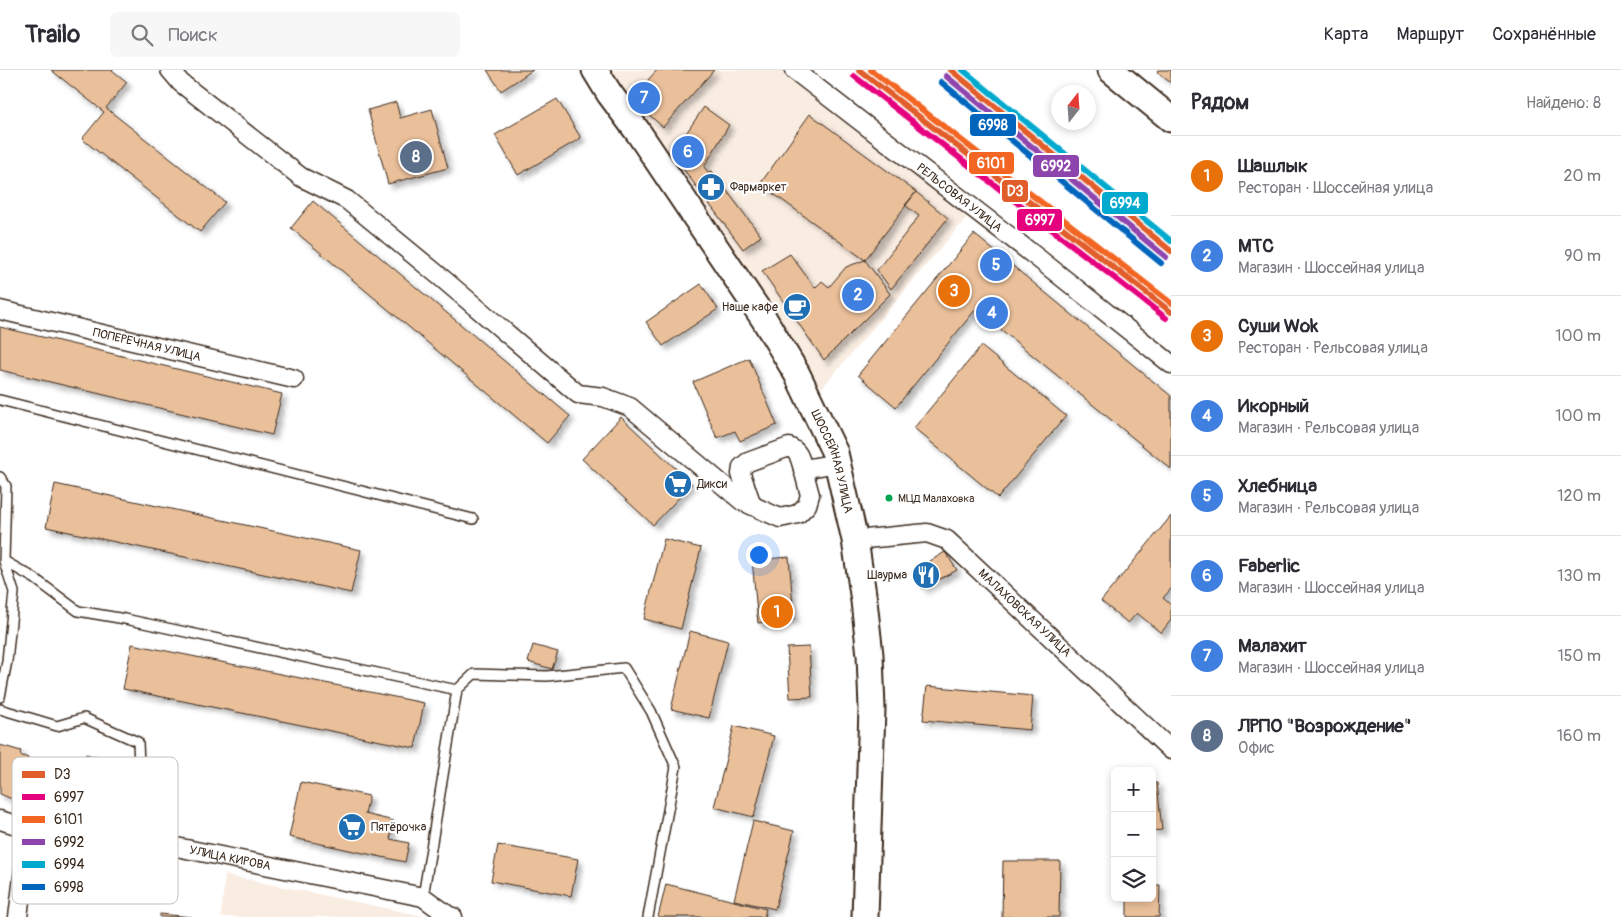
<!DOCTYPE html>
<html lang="ru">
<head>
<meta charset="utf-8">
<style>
  body { margin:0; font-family:Pangolin,sans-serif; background:#f7f7f7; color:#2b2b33 }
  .controls { position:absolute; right:15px; bottom:15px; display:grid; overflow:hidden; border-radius:8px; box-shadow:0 2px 8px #0003 }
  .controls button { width:45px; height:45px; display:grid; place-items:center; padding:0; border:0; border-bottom:1px solid #e1e1e2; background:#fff; color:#2b2b33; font:25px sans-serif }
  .compass { position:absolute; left:1051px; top:15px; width:45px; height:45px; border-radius:50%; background:#fff; box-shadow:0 2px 8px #0003; rotate:17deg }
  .you { position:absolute; left:758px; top:484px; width:18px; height:18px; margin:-12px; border:4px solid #fff; border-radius:50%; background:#1a73e8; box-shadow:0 0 0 8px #1a73e833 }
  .badge { display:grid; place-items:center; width:32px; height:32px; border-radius:50%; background:#0f766e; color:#fff; font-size:16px; font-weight:700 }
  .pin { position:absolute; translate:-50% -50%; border:2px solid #fff; box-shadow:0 1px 5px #0006 }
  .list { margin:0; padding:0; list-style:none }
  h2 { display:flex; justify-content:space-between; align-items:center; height:65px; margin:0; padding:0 20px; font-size:21px }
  h2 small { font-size:16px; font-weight:400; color:#7c7c81 }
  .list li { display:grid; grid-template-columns:32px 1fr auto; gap:15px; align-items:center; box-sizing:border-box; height:80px; padding:0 20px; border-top:1px solid #e1e1e2 }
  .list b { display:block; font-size:19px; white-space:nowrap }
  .list p { margin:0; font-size:16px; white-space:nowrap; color:#7c7c81 }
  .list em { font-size:16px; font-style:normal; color:#7c7c81 }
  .icon { flex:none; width:28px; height:28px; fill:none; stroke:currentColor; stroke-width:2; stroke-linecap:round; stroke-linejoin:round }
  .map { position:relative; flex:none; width:1171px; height:847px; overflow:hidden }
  header { display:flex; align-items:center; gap:30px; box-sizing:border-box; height:70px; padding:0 25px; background:#fff; border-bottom:1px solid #e1e1e2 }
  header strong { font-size:24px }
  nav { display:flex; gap:28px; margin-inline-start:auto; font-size:18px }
  .search { width:350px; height:45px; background:#f7f7f7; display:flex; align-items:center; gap:12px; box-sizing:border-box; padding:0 18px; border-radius:8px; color:#7c7c81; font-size:19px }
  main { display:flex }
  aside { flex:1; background:#fff }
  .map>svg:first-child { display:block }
  .built { fill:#f9ece1 }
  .building { fill:#eac09a; stroke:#3b2a1e; filter:url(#shadow) }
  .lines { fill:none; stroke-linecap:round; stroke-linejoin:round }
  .lane-casing { stroke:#3b2a1e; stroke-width:12 }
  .street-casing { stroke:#3b2a1e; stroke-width:21 }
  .secondary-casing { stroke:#3b2a1e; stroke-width:29 }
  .lane { stroke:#fff; stroke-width:9 }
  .street { stroke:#fff; stroke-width:18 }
  .secondary { stroke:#fff; stroke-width:25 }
  .rail-1-casing { stroke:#fff; stroke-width:10 }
  .rail-2-casing { stroke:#fff; stroke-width:10 }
  .rail-3-casing { stroke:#fff; stroke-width:10 }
  .rail-4-casing { stroke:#fff; stroke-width:10 }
  .rail-5-casing { stroke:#fff; stroke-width:10 }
  .rail-6-casing { stroke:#fff; stroke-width:10 }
  .rail-1 { stroke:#e15d29; stroke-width:6 }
  .rail-2 { stroke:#e5007d; stroke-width:6 }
  .rail-3 { stroke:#f26522; stroke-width:6 }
  .rail-4 { stroke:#8e44ad; stroke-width:6 }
  .rail-5 { stroke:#00a9ce; stroke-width:6 }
  .rail-6 { stroke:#0065bd; stroke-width:6 }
  .bus-dot { fill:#00a651; stroke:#fff; stroke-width:2 }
  .labels { text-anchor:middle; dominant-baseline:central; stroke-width:4.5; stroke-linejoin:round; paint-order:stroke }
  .bus-label { font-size:11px; fill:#3b2a1e; stroke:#fff; text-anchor:start }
  .poi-label { font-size:12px; fill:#3b2a1e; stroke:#fff; text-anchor:start }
  .street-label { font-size:12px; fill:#3b2a1e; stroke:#fff }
  .key { fill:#fff; stroke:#c4bfbc; stroke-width:1 }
  .key-label { font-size:14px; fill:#3b2a1e }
  .line-badge { stroke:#fff; stroke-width:2 }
  .badge-label { font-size:14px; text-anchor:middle; font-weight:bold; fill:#fff }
</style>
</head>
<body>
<header>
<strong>Trailo</strong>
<div class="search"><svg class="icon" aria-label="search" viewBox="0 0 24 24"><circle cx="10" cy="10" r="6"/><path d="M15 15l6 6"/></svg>Поиск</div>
<nav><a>Карта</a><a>Маршрут</a><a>Сохранённые</a></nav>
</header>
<main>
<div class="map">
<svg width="1171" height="847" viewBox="0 0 1171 847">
  <defs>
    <filter id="shadow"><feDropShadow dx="4.5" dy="4.5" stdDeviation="2.5" flood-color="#0004"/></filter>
  </defs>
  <rect width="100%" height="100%" fill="#fff"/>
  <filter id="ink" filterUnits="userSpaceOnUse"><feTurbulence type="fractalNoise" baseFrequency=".02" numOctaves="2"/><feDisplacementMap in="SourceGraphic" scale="10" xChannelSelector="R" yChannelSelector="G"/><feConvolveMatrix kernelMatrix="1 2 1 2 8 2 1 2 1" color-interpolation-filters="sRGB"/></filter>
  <g filter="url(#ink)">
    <!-- built -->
    <path class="built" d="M608,0H785L968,146L821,319L620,21Z
      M225,805L428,847H221Z"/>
    <!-- building -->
    <path class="building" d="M51,0H112L127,12L106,38L225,132L200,162L82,69L104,42Z
      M487,0H533L501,21Z
      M657,0H714L663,57L631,29Z
      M1158,0H1171V13L1157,2Z
      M557,29L581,68L518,105L495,65Z
      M396,32L400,48L432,39L448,98L388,114L368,40Z
      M704,37L729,55L704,97L708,102L712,101L761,166L743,179L672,84Z
      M810,44L916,122L865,190L760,114Z
      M916,122L948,148L891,219L877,200L919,146L905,135Z
      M313,131L570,346L547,373L291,158Z
      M974,164L1171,326V399L976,239L896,337L858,305Z
      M790,184L815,218L822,211L829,217L846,197L865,190L890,224L824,290L762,201Z
      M701,214L718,239L663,276L646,252Z
      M0,257L282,324L272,365L0,300Z
      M981,276L1066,346L998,428L914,358Z
      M749,288L777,355L740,371L735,361L717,368L693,312Z
      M621,347L692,414L653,455L582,389Z
      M55,414L361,480L351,523L46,457Z
      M1171,446V519L1163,528L1171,535V550L1161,563L1137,543L1128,553L1101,531Z
      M664,469L701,478L681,559L644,549Z
      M945,482L957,500L940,509L930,491Z
      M789,487L794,549L758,553L752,490Z
      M930,491L940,509L923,519L913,501Z
      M690,561L728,571L709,648L671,639Z
      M132,574L424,633L415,678L123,619Z
      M533,575L558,582L552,599L528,592Z
      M809,577L812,627L790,628L787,578Z
      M927,616L1033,626L1030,660L923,650Z
      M734,656L774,666L754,747L714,737Z
      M0,675L21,681L20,685L28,688L27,691L49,698L52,690L61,693L62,689L79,694L78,698L81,699L86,684L114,692L111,702L117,704L109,730L104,729L98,750L85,745L84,749L70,745L68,749L50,744L52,740L40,736L41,733L25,728L24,731L18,729L17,731L0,724Z
      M301,712L369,726L365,744L394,751L390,769L409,773L405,792L289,767Z
      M1152,713H1157L1162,760L1152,761Z
      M753,751L794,761L775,839L734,830Z
      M498,775L578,789L571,826L491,811Z
      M1003,791H1060L1059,847H1002Z
      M666,814L766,839L764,847H658Z
      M1152,815H1160L1159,847H1127V828H1152Z
      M160,844L192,847H160Z"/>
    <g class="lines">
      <defs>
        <path id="lane" d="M0,330L473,449
          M0,407L6,416L4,491L34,508L78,541L125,549L457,620
          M0,627L7,591L14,522L4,491
          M0,639L57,656L84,648L138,672L139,695L127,767
          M423,827L457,620L474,604L547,606L624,598L651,641L676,697L648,847"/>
        <g id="street">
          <path d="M170,0L181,13L301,107L347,130L443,209L578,324L603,327L630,337L742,431L780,448L798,444L807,435L810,425L803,399L838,393"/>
          <path id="s1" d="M794,0L1039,189L1171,294"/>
          <path id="s2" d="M0,240L294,309"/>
          <path d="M752,435L741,404L742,397L748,392L789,377C799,381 800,389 803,399"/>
          <path id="s3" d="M855,470L927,463L947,470L1171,680"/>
          <path id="s4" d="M0,750L29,759L127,767L423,827L449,846L453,847"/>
          <path d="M18,847L29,759"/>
        </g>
        <g id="secondary">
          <path id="s5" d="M595,0L609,23L638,62L764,249L797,304L835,383L855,470L864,531L870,585L872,639L865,847"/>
          <path d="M1111,0L1171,49"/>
        </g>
      </defs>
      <!-- lane casing -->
      <use href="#lane" class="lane-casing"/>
      <!-- street casing -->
      <use href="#street" class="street-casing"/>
      <!-- secondary casing -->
      <use href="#secondary" class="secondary-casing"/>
      <!-- lane -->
      <use href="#lane" class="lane"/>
      <!-- street -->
      <use href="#street" class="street"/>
      <!-- secondary -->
      <use href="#secondary" class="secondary"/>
      <defs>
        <path id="rail-1" d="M859,0L1171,242
          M951,0L1171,181"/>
        <path id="rail-2" d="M854,6L1166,248"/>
        <path id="rail-3" d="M871,0L1171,233"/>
        <path id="rail-4" d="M946,6L1166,187"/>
        <path id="rail-5" d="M963,0L1171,171"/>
        <path id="rail-6" d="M941,12L1161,193"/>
      </defs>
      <!-- rail-1 casing -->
      <use href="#rail-1" class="rail-1-casing"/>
      <!-- rail-2 casing -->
      <use href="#rail-2" class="rail-2-casing"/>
      <!-- rail-3 casing -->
      <use href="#rail-3" class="rail-3-casing"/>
      <!-- rail-4 casing -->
      <use href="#rail-4" class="rail-4-casing"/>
      <!-- rail-5 casing -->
      <use href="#rail-5" class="rail-5-casing"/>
      <!-- rail-6 casing -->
      <use href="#rail-6" class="rail-6-casing"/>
      <!-- rail-1 -->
      <use href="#rail-1" class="rail-1"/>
      <!-- rail-2 -->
      <use href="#rail-2" class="rail-2"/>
      <!-- rail-3 -->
      <use href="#rail-3" class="rail-3"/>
      <!-- rail-4 -->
      <use href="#rail-4" class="rail-4"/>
      <!-- rail-5 -->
      <use href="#rail-5" class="rail-5"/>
      <!-- rail-6 -->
      <use href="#rail-6" class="rail-6"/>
    </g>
  </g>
  <!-- icons -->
  <defs>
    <symbol id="pharmacy-disc" viewBox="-11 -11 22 22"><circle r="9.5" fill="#1f6fb2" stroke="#fff"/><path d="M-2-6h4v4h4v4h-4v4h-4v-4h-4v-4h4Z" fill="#fff"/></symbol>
    <symbol id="cafe-disc" viewBox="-11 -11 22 22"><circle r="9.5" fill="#1f6fb2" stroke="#fff"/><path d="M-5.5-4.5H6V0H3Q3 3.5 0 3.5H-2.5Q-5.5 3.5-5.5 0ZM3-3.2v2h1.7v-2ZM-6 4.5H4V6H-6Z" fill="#fff"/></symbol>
    <symbol id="supermarket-disc" viewBox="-11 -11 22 22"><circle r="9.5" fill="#1f6fb2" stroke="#fff"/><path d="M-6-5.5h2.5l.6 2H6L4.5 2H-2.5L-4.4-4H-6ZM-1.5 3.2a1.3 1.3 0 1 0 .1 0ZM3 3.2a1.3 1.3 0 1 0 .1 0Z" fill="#fff"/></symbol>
    <symbol id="restaurant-disc" viewBox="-11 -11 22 22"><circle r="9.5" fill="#1f6fb2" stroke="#fff"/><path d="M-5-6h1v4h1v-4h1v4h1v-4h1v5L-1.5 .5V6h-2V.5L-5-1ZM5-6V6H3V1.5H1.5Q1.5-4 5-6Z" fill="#fff"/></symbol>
  </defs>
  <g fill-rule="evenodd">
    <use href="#pharmacy-disc" x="695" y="101" width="32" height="32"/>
    <use href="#cafe-disc" x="781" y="221" width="32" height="32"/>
    <use href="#supermarket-disc" x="662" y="398" width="32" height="32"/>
    <use href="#restaurant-disc" x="910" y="489" width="32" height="32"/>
    <use href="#supermarket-disc" x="336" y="741" width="32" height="32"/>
  </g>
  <!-- markers -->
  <circle class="bus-dot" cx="889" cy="428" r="4.5"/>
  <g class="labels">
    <!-- bus labels -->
    <g class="bus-label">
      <text x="898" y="428">МЦД Малаховка</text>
    </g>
    <!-- poi labels -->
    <g class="poi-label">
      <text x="730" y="117">Фармаркет</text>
      <text x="778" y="237" text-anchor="end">Наше кафе</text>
      <text x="697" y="414">Дикси</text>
      <text x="907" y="505" text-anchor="end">Шаурма</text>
      <text x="371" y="757">Пятёрочка</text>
    </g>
    <!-- street labels -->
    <g class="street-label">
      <text stroke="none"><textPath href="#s1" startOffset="209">РЕЛЬСОВАЯ УЛИЦА</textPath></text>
      <text stroke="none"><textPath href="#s2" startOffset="151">ПОПЕРЕЧНАЯ УЛИЦА</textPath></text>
      <text stroke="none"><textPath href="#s5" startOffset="460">ШОССЕЙНАЯ УЛИЦА</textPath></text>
      <text stroke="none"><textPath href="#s3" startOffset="200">МАЛАХОВСКАЯ УЛИЦА</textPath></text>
      <text stroke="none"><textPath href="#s4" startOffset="234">УЛИЦА КИРОВА</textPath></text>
    </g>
  </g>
  <!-- legend -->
  <rect x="12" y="687" width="166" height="147" rx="8" class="key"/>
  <rect x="22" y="701" width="23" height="7" fill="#e15d29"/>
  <rect x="22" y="724" width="23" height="6" fill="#e5007d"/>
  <rect x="22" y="746" width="23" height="7" fill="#f26522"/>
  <rect x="22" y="769" width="23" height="6" fill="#8e44ad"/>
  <rect x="22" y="791" width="23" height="7" fill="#00a9ce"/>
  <rect x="22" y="814" width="23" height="6" fill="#0065bd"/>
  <g class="key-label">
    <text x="54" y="709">D3</text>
    <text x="54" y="732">6997</text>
    <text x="54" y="754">6101</text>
    <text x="54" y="777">6992</text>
    <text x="54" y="799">6994</text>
    <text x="54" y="822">6998</text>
  </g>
  <g class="line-badge">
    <rect x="969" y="43" width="48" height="24" rx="5" fill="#0065bd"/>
    <rect x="968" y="81" width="47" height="24" rx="5" fill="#f26522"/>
    <rect x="1032" y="84" width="48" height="24" rx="5" fill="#8e44ad"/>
    <rect x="1001" y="109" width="28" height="24" rx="5" fill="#e15d29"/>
    <rect x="1101" y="121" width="48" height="24" rx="5" fill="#00a9ce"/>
    <rect x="1016" y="138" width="47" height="24" rx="5" fill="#e5007d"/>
  </g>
  <g class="badge-label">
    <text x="993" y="60">6998</text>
    <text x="991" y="98">6101</text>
    <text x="1056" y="101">6992</text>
    <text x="1015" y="126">D3</text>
    <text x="1125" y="138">6994</text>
    <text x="1040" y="155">6997</text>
  </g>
</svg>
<div class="controls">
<button>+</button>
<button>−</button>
<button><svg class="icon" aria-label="layers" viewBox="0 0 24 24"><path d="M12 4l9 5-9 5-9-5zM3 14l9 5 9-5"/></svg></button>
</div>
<svg class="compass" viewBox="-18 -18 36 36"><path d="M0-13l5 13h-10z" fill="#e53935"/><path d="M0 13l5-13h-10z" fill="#7c7c81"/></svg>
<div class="you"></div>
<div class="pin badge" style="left:777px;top:542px;background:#e8710a">1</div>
<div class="pin badge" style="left:858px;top:225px;background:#3f7fe0">2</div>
<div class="pin badge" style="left:954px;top:221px;background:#e8710a">3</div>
<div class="pin badge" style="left:992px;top:243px;background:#3f7fe0">4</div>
<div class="pin badge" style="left:996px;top:195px;background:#3f7fe0">5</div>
<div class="pin badge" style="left:688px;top:82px;background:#3f7fe0">6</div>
<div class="pin badge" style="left:644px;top:28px;background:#3f7fe0">7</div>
<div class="pin badge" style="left:416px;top:87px;background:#5c6f8a">8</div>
</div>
<aside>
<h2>Рядом<small>Найдено: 8</small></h2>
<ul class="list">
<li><span class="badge" style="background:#e8710a">1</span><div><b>Шашлык</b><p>Ресторан · Шоссейная улица</p></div><em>20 m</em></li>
<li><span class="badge" style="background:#3f7fe0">2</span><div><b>МТС</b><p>Магазин · Шоссейная улица</p></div><em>90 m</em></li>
<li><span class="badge" style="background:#e8710a">3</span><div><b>Суши Wok</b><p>Ресторан · Рельсовая улица</p></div><em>100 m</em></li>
<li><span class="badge" style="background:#3f7fe0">4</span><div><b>Икорный</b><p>Магазин · Рельсовая улица</p></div><em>100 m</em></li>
<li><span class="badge" style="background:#3f7fe0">5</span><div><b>Хлебница</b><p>Магазин · Рельсовая улица</p></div><em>120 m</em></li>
<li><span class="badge" style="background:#3f7fe0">6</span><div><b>Faberlic</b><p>Магазин · Шоссейная улица</p></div><em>130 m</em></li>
<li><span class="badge" style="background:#3f7fe0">7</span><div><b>Малахит</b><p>Магазин · Шоссейная улица</p></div><em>150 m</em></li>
<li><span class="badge" style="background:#5c6f8a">8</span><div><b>ЛРПО &quot;Возрождение&quot;</b><p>Офис</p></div><em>160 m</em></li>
</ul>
</aside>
</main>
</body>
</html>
